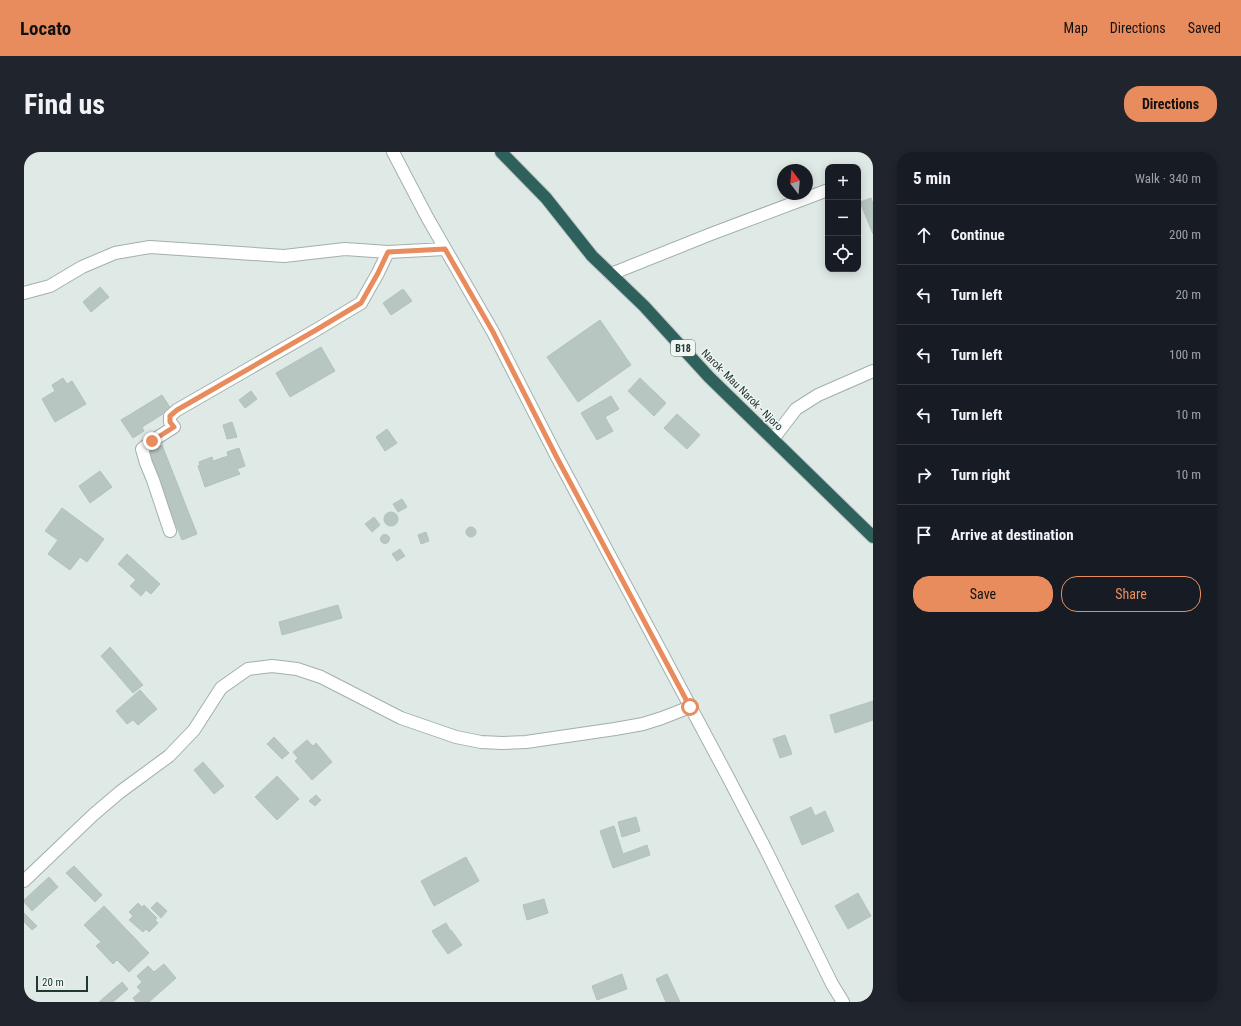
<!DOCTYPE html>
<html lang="en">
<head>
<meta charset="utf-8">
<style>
  body { margin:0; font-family:"Roboto Condensed",sans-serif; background:#20242c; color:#f1f3f6 }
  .controls { position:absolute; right:12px; top:12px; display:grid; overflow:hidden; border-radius:8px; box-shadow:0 2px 10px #0003 }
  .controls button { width:36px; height:36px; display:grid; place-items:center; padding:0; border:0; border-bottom:1px solid #363941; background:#171b24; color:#f1f3f6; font:20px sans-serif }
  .compass { position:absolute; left:753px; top:12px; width:36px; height:36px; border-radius:50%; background:#171b24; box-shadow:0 2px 10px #0003; rotate:344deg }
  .scale { position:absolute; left:12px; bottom:10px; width:52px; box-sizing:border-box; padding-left:4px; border:2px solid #213733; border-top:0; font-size:11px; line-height:14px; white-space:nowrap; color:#213733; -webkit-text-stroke:3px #eff6f3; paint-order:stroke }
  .stop { position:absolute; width:12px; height:12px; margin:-9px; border:3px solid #e88c5e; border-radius:50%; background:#fff }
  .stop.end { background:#e88c5e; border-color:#fff; box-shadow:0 1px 4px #0008 }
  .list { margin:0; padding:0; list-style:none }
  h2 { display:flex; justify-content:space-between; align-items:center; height:52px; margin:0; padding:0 16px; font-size:17px }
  h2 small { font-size:13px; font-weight:400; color:#9ea1a6 }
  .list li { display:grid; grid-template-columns:26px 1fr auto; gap:12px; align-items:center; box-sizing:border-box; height:60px; padding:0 16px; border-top:1px solid #363941 }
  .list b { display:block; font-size:15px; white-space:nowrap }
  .list em { font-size:13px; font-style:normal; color:#9ea1a6 }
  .actions { display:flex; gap:8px; padding:12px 16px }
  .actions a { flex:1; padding:9px 0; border:1px solid #e88c5e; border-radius:16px; text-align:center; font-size:14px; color:#e88c5e }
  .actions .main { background:#e88c5e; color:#111 }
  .icon { flex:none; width:22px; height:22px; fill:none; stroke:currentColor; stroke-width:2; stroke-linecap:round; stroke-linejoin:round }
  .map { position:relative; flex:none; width:849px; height:850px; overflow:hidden; border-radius:16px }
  header { display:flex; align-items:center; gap:24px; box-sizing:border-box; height:56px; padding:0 20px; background:#e88c5e; color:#111 }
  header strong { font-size:19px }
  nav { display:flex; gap:22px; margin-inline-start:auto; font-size:14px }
  .intro { display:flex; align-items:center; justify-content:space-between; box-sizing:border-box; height:96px; padding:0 24px }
  h1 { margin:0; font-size:28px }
  .button { padding:10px 18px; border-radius:16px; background:#e88c5e; color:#111; font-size:14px; font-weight:700 }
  main { display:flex; gap:24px; padding:0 24px }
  aside { flex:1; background:#171b24; border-radius:16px; box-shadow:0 2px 10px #0003 }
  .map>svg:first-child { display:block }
  .building { fill:#b7c6c1; stroke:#b2c2bd }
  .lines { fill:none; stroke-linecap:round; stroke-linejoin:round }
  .minor-casing { stroke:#a2b0ac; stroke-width:14 }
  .highway-casing { stroke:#bcc3c2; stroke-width:14 }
  .minor { stroke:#fff; stroke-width:12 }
  .highway { stroke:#2f615c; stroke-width:12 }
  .route { stroke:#e88c5e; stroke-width:5 }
  .labels { text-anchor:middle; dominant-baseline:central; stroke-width:3; stroke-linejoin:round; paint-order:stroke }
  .shield { fill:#eff6f3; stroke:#5f706d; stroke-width:1 }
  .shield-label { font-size:10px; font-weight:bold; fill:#213733 }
  .street-label { font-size:11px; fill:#213733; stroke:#eff6f3 }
</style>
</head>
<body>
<header>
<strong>Locato</strong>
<nav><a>Map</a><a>Directions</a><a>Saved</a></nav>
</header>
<div class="intro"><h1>Find us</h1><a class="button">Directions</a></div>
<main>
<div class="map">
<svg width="849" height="850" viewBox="0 0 849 850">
  <rect width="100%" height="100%" fill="#dfe9e5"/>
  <!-- building -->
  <path class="building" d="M847,46L849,52V82L836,50Z
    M76,135L85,145L67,160L59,150Z
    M379,137L388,149L367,163L359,151Z
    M576,168L607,213L554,250L523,205Z
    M297,195L311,219L266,245L252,221Z
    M39,226L43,232L48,229L62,252L31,270L18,247L31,239L28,233Z
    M616,226L642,251L630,264L604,239Z
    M227,239L233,247L221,256L215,248Z
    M138,243L147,257L118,275L120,279L109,286L97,268Z
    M587,244L595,257L581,265L589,279L573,288L557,261Z
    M653,262L676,283L663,297L640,276Z
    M208,270L213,285L203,287L199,273Z
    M363,277L373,291L361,299L352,285Z
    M138,293L173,382L158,388L123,299Z
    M215,296L221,314L213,317L216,322L181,335L174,314L176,313L175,310L188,305L189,309L204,304L203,300Z
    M76,319L88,335L66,351L55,334Z
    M378,347L383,355L374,360L369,352Z
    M38,356L80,387L63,410L56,405L46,418L24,402L34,388L21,379Z
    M360 367a7 7 0 1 1 14 0a7 7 0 1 1-14 0Z
    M350,365L356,373L348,380L341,372Z
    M442 380a5 5 0 1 1 10 0a5 5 0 1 1-10 0Z
    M402,380L405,389L397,392L394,383Z
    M356.5 387a4.5 4.5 0 1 1 9 0a4.5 4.5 0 1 1-9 0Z
    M376,397L381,404L373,409L368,402Z
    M103,402L136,432L127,442L122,438L117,444L106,434L112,428L94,412Z
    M314,453L318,466L258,483L255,470Z
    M86,495L119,533L109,541L77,504Z
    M116,538L133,557L114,573L109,568L103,572L92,559Z
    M849,549V568L811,581L806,563Z
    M761,583L768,602L756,606L749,587Z
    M250,585L265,601L258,607L243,592Z
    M283,588L289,594L292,591L308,610L288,628L271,609L274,606L269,600Z
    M179,610L200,634L190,642L170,618Z
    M253,624L275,647L253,668L231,645Z
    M292,643L297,648L291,654L285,649Z
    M787,655L791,664L801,659L810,679L778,693L766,665Z
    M612,665L616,679L598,685L594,670Z
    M590,674L599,702L623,693L626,703L589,716L576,679Z
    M442,705L455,729L410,754L397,729Z
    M50,714L78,743L71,750L42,721Z
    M25,725L34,735L8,759L0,750V748Z
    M834,741L847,764L824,777L811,754Z
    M520,747L524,761L503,768L499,753Z
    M133,750L143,759L137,766L127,756Z
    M114,751L118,755L120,753L133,766L131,768L134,771L125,780L122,777L119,780L105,768L109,764L105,760Z
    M80,754L125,801L105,820L93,808L89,812L72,794L77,790L60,773Z
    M0,761L13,774L8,778L0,770Z
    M422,771L426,778L412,786L408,779Z
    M427,778L438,793L424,802L413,787Z
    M140,812L152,826L125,850H112L109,846L117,839L113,835L118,830L113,824L124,814L130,820Z
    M598,822L603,837L573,848L568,834Z
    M643,822L656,850H642L632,827Z
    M98,830L104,837L89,850H75Z"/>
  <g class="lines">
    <defs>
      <path id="minor" d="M369,0L403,65L469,180L532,303L705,627L742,698L808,832L819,850
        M587,122L687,82L804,38
        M0,141L26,134L58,115L91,101L126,95L260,104L321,97L364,100
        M749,287L772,257L794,243L849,219
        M146,379L129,328L122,311L118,297L128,289L150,275L146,270V264L153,258L292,178L337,151L354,121L364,100L421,97
        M0,729L69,663L96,640L145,604L170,578L197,536L224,517L248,514L273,517L297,525L377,566L432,585L457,590L478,591L502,590L591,577L619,572L638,566L666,555"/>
      <path id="highway" d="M477,0L522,46L568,104L620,154L685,225L849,385"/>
    </defs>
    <!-- minor casing -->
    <use href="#minor" class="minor-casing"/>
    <!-- highway casing -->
    <use href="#highway" class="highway-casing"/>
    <!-- minor -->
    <use href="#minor" class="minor"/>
    <!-- highway -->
    <use href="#highway" class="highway"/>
  </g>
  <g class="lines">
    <!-- route -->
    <path class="route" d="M128,289L150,275L146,270V264L153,258L292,178L337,151L354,121L364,100L421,97L469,180L532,304L666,555"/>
  </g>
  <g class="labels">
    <!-- shield labels -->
    <rect class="shield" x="647" y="188" width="24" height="16" rx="3"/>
    <g class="shield-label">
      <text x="659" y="196">B18</text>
    </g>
    <!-- street labels -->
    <g class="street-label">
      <text transform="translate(718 238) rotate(45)">Narok- Mau Narok - Njoro</text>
    </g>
  </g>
</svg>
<div class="controls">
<button>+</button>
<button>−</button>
<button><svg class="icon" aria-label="locate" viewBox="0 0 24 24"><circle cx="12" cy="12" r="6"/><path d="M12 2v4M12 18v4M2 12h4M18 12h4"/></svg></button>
</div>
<svg class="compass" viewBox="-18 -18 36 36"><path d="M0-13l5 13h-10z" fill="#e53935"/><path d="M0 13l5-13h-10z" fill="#9ea1a6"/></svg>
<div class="scale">20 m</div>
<div class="stop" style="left:666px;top:555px"></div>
<div class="stop end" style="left:128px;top:289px"></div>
</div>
<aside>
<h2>5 min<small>Walk · 340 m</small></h2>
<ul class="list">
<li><svg class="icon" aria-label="ahead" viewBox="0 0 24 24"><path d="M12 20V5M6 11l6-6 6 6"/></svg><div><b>Continue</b></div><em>200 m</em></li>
<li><svg class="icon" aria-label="left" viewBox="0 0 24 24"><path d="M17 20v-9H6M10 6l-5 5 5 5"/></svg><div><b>Turn left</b></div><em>20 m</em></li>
<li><svg class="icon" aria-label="left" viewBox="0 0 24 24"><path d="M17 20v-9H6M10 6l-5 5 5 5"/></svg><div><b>Turn left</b></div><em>100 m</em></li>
<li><svg class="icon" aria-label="left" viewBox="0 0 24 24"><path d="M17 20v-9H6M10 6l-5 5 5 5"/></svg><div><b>Turn left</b></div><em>10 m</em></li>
<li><svg class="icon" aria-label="right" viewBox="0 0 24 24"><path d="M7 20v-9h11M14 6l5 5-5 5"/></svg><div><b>Turn right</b></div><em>10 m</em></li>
<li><svg class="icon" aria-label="arrive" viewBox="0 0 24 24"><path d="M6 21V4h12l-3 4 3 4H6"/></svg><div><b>Arrive at destination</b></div></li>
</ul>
<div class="actions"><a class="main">Save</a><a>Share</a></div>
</aside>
</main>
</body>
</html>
